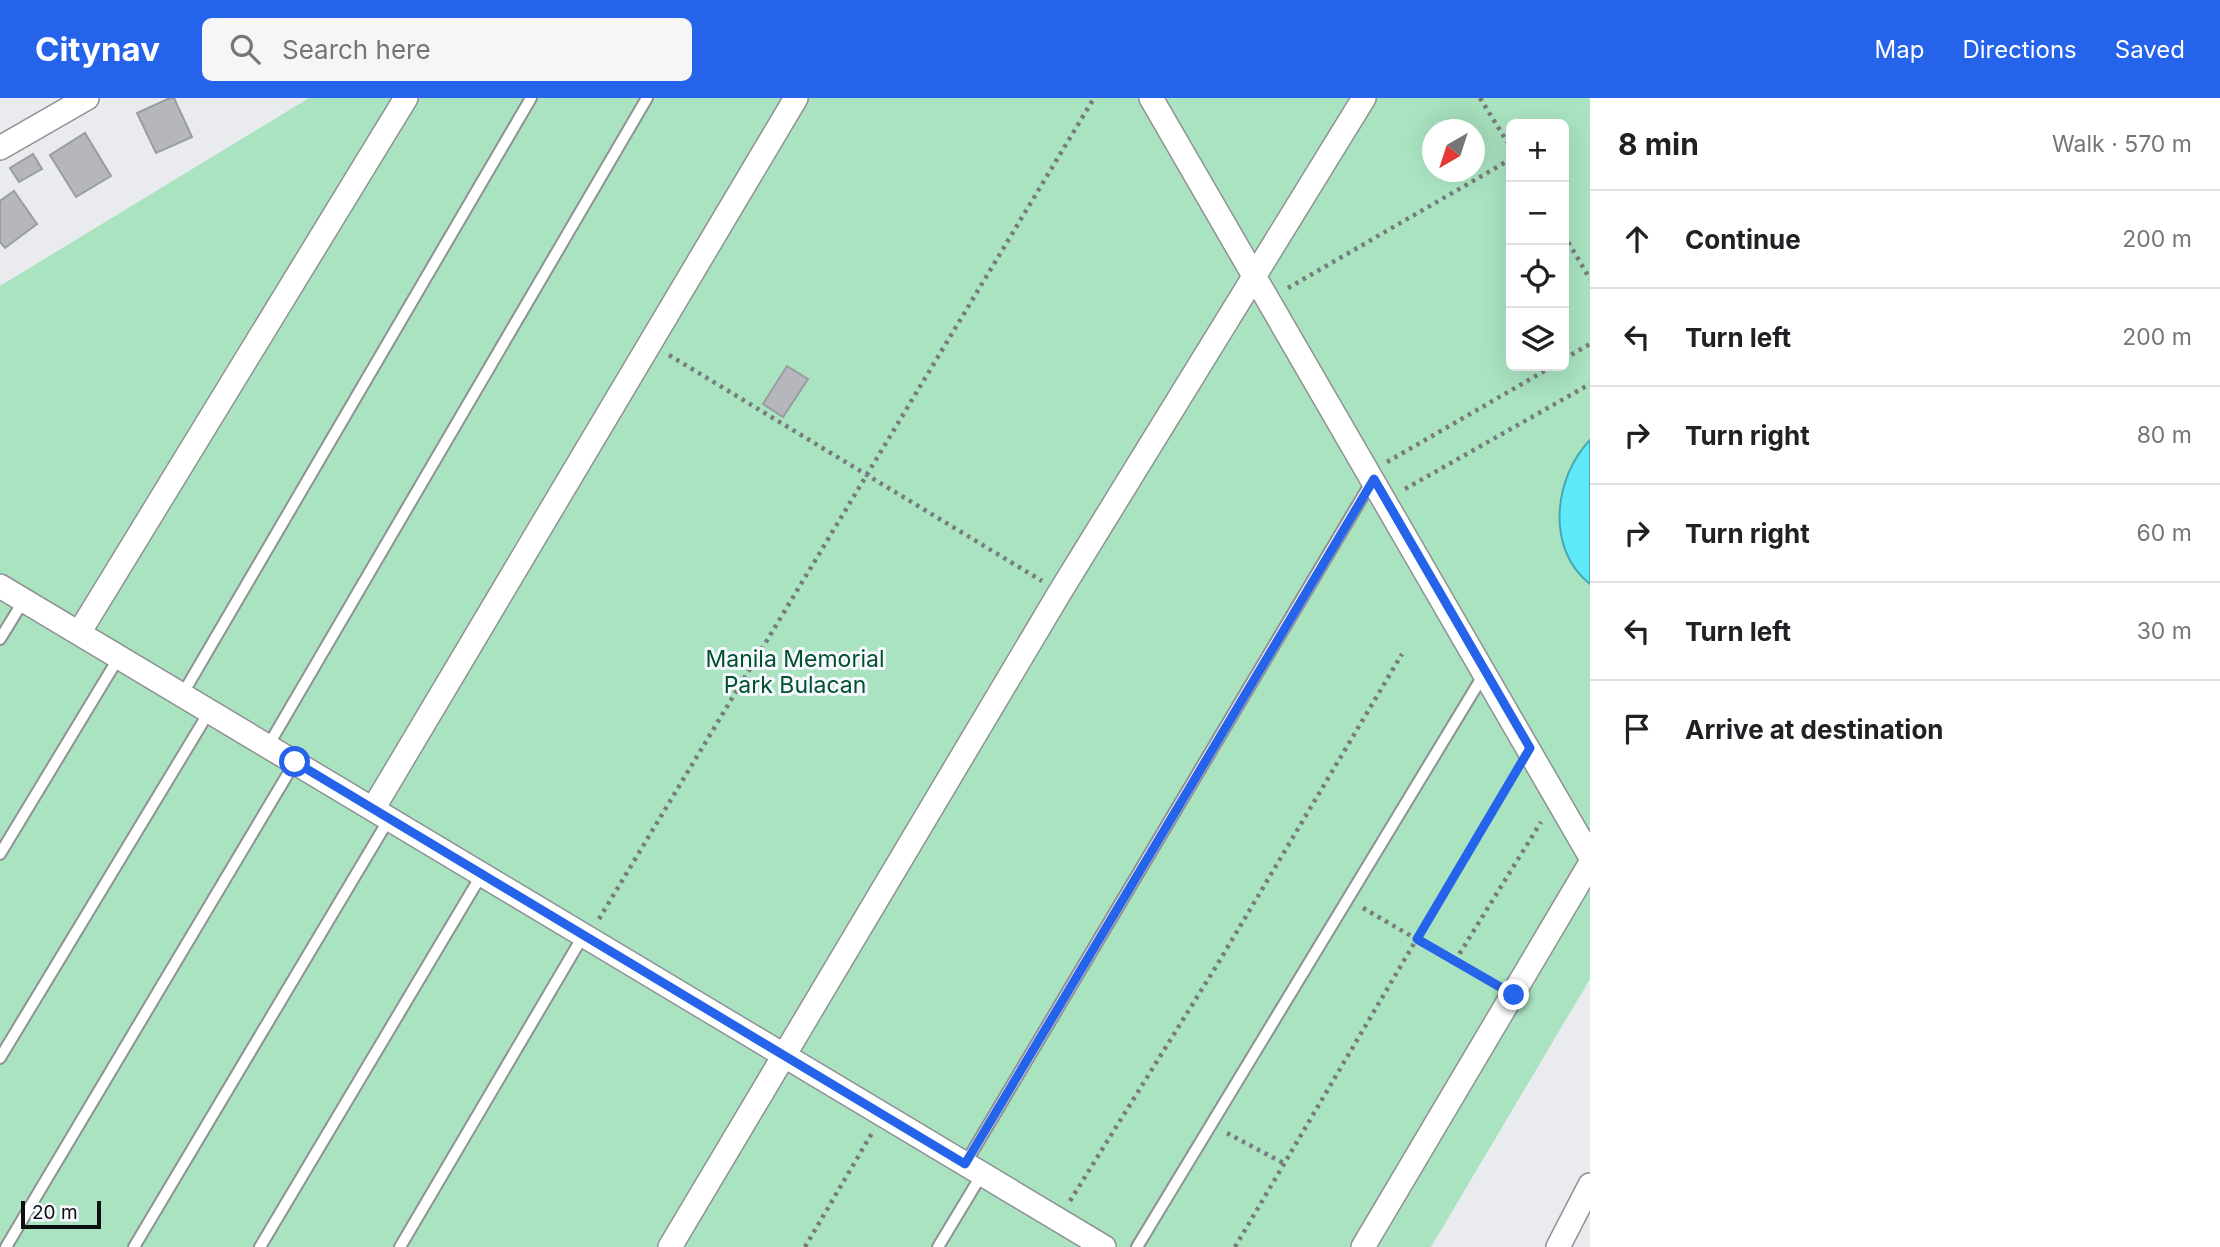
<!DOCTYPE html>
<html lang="en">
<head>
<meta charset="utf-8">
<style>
  body { margin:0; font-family:Inter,sans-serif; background:#f6f6f6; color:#202124 }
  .controls { position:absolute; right:21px; top:21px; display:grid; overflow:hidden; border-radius:10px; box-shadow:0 7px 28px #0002 }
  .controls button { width:63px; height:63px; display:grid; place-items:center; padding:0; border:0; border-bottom:2px solid #e0e0e0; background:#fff; color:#202124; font:35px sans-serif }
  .compass { position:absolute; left:1422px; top:21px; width:63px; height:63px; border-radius:50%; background:#fff; box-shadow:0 7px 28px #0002; rotate:219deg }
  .scale { position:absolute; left:21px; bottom:18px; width:80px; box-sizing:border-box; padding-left:7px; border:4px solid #0e0f10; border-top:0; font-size:19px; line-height:24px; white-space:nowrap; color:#0e0f10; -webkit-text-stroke:5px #f6f8fd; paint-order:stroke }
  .stop { position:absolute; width:21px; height:21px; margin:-16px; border:5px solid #2563eb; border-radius:50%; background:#fff }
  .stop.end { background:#2563eb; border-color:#fff; box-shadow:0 2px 7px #0008 }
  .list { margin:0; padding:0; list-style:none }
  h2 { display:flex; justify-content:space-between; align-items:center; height:91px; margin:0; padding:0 28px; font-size:30px }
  h2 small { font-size:23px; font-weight:400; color:#757577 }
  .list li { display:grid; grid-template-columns:46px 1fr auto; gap:21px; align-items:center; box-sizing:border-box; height:98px; padding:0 28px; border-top:2px solid #e0e0e0 }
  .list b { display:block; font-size:26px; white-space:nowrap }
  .list em { font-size:23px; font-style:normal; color:#757577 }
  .icon { flex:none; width:38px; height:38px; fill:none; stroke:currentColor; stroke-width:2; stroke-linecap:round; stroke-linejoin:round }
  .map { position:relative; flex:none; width:1590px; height:1149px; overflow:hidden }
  header { display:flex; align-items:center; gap:42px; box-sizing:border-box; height:98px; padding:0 35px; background:#2563eb; color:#fff }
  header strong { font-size:33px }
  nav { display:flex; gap:38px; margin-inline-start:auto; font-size:24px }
  .search { width:490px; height:63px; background:#f6f6f6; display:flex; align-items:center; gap:18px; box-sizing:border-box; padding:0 24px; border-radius:10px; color:#757577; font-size:26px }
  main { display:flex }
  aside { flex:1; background:#fff }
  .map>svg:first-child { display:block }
  .green { fill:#a9e3c0; fill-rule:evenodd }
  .water { fill:#60e9f9; stroke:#47a8b3; stroke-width:2 }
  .building { fill:#b5b7bc; stroke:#999ca0; stroke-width:2 }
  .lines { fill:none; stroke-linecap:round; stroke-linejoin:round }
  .service-casing { stroke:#8f9195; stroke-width:14 }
  .minor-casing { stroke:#8f9195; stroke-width:26 }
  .path { stroke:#7a7b7e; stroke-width:4.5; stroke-dasharray:3.5 5; stroke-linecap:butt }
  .service { stroke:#fff; stroke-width:10 }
  .minor { stroke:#fff; stroke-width:23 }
  .route { stroke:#2563eb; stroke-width:9 }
  .labels { text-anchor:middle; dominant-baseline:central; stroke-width:6; stroke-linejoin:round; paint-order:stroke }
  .park-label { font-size:23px; fill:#015130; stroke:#f6f8fd }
</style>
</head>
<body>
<header>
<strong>Citynav</strong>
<div class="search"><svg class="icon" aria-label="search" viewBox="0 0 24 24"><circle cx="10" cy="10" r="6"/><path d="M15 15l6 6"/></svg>Search here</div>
<nav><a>Map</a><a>Directions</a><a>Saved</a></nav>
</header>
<main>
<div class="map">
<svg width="1590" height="1149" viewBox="0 0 1590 1149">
  <rect width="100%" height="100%" fill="#e9ebef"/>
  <!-- green -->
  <path class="green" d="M309,0H1590V881L1431,1149H0V188ZM1511,26H1564V268H1511ZM1433,32H1475V74H1433Z"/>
  <!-- water -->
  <path class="water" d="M1590,342V486C1545,451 1554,379 1590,342Z"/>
  <!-- building -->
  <path class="building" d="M170,0H174L192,39L156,55L137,15Z
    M85,35L111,78L76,99L50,57Z
    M33,56L42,71L19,84L10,70Z
    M14,93L37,126L5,150L0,144V103Z
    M787,268L808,281L783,319L763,306Z"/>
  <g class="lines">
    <defs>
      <path id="service" d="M0,541L24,502
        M182,597L531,0
        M268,648L647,0
        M0,756L119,559
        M0,960L209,614
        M965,1066L1372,383
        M6,1149L295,664
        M134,1149L389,721
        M260,1149L482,776
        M400,1149L583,838
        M938,1149L982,1076
        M1137,1149L1484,576"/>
      <path id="minor" d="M1151,0L1590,758
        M0,50L87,0
        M0,488L1104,1149
        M79,535L406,0
        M373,711L796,0
        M670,1149L1060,494L1364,0
        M1363,1149L1590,766
        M1558,1149L1590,1087"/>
    </defs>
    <!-- service casing -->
    <use href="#service" class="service-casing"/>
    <!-- minor casing -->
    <use href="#minor" class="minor-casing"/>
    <!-- path -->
    <path class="path" d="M1480,0L1511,50
      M1564,137L1590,181
      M1288,190L1511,61
      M669,257L1042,483
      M1564,261L1590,246
      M1387,364L1553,268
      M1405,391L1590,286
      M1363,810L1492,885
      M599,821L1094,0
      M1455,863L1541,724
      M1227,1035L1285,1066
      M1070,1103L1217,867L1402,556
      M805,1149L872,1035
      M1235,1149L1514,676"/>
    <!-- service -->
    <use href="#service" class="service"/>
    <!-- minor -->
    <use href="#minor" class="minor"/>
  </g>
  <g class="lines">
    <!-- route -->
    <path class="route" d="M295,664L965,1066L1374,381L1530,650L1417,841L1514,897"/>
  </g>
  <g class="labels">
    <!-- park labels -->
    <g class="park-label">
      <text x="795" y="561">Manila Memorial<tspan x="795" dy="26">Park Bulacan</tspan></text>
    </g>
  </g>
</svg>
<div class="controls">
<button>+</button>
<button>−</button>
<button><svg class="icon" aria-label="locate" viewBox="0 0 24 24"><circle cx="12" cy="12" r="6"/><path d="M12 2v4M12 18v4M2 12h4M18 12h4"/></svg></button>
<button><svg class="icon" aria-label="layers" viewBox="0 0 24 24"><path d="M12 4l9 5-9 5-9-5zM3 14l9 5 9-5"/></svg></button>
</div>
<svg class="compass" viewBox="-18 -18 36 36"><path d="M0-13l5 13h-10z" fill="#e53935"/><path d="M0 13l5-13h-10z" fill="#757577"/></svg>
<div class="scale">20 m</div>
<div class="stop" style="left:295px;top:664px"></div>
<div class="stop end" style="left:1514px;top:897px"></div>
</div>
<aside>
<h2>8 min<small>Walk · 570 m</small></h2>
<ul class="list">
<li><svg class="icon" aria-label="ahead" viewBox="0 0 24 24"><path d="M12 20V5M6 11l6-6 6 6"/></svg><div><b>Continue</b></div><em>200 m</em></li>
<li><svg class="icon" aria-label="left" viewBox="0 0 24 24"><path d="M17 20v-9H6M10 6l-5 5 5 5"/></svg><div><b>Turn left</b></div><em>200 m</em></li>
<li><svg class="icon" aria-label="right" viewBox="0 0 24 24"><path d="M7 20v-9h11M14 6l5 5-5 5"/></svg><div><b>Turn right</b></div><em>80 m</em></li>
<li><svg class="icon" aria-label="right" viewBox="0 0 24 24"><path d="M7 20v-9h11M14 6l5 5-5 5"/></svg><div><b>Turn right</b></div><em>60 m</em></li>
<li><svg class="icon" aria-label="left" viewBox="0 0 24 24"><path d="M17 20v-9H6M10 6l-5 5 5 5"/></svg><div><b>Turn left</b></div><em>30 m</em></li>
<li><svg class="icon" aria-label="arrive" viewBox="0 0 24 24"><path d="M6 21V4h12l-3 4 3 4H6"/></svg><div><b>Arrive at destination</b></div></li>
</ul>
</aside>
</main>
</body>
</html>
